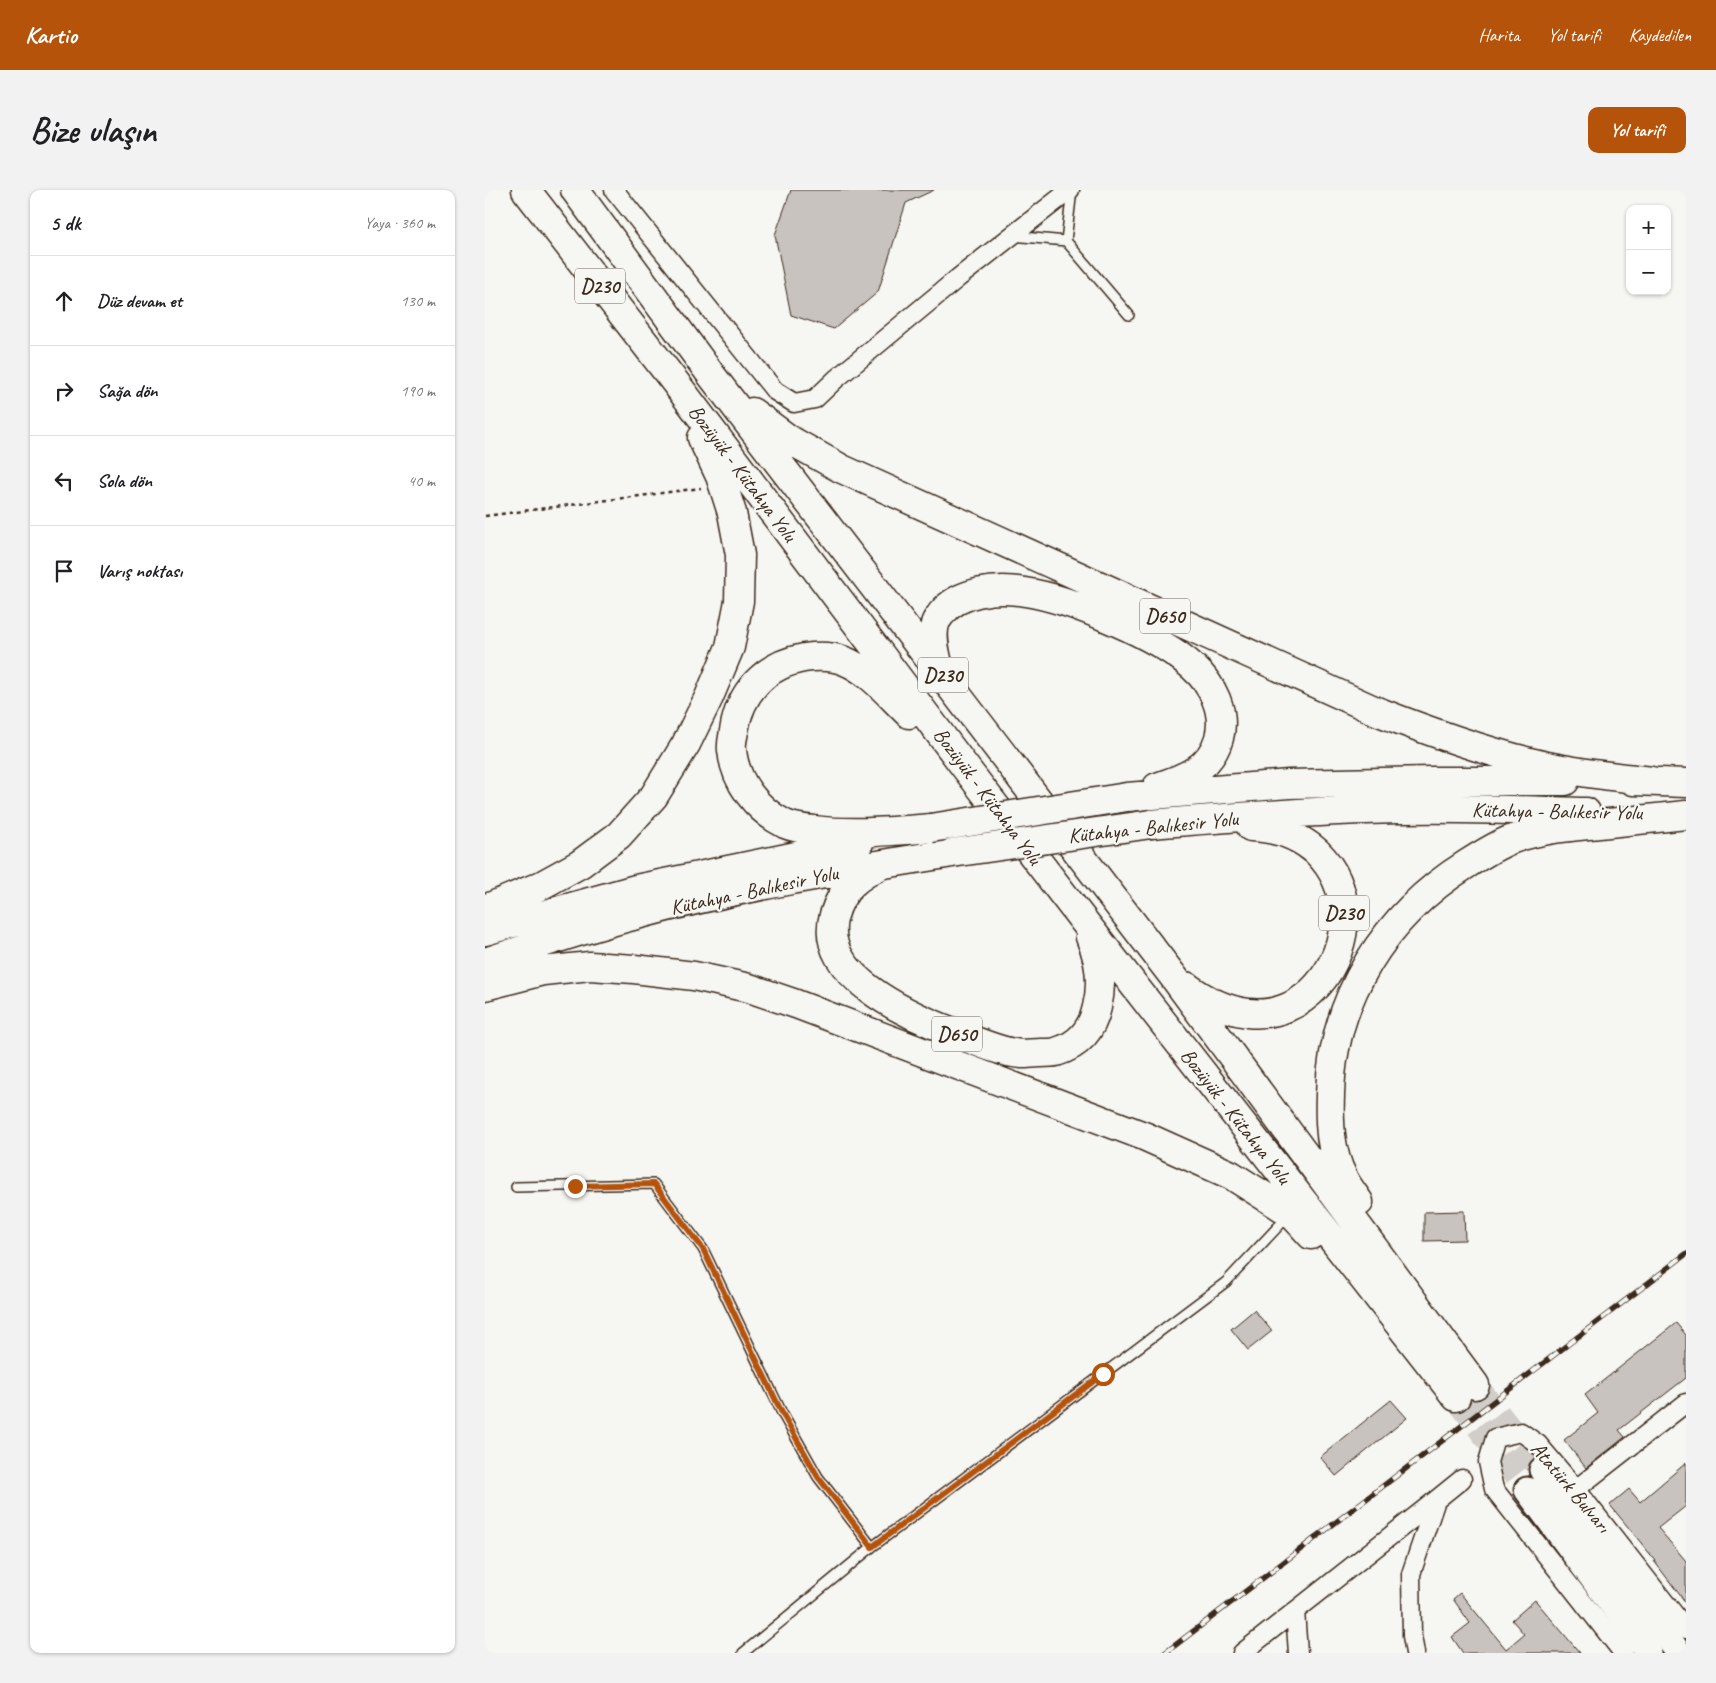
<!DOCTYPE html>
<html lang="tr">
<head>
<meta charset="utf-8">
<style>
  body { margin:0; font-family:Caveat,sans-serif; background:#f2f2f2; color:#202124 }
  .controls { position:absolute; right:15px; top:15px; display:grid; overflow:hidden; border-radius:10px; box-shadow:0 1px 4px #0004 }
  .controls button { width:45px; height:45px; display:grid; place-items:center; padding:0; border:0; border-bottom:1px solid #e0e0e0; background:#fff; color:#202124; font:25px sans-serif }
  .stop { position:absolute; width:15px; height:15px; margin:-11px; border:4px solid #b45309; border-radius:50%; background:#fff }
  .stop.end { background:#b45309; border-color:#fff; box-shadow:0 1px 5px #0008 }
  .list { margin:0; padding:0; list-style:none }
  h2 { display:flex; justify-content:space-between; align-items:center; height:65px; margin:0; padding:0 20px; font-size:21px }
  h2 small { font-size:16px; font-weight:400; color:#757577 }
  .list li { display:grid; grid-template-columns:32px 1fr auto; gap:15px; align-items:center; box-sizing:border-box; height:90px; padding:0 20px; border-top:1px solid #e0e0e0 }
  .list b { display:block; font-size:19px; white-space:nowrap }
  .list em { font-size:16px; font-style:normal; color:#757577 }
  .icon { flex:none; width:28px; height:28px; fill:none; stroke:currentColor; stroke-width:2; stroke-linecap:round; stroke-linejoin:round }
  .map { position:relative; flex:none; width:1201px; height:1463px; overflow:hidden; border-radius:10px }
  header { display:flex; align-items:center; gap:30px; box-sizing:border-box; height:70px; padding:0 25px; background:#b45309; color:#fff }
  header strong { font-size:24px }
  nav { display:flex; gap:28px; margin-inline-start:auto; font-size:18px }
  .intro { display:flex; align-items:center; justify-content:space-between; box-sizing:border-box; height:120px; padding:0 30px }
  h1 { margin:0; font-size:35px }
  .button { padding:12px 22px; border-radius:10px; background:#b45309; color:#fff; font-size:18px; font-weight:700 }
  main { display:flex; gap:30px; padding:0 30px }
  aside { flex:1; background:#fff; border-radius:10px; box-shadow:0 1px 4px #0004 }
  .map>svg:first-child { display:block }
  .building { fill:#c8c3be; stroke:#3b2a1e }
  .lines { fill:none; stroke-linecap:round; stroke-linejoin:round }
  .secondary-tunnel { stroke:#d1cdc8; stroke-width:25; stroke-dasharray:25 12; stroke-linecap:butt }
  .service-casing { stroke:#3b2a1e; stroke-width:12 }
  .minor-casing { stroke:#3b2a1e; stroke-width:21 }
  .secondary-casing { stroke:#3b2a1e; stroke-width:29 }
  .trunk-casing { stroke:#3b2a1e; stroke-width:31 }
  .path { stroke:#3b2a1e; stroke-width:2.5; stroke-dasharray:4 4; stroke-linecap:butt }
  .service { stroke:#f6f6f2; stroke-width:9 }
  .minor { stroke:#f6f6f2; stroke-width:18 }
  .secondary { stroke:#f6f6f2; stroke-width:25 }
  .trunk { stroke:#f6f6f2; stroke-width:28 }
  .rail-casing { stroke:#3b2a1e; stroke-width:5.5 }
  .rail { stroke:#f6f6f2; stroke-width:4; stroke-dasharray:11; stroke-linecap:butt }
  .trunk-bridge-casing { stroke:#3b2a1e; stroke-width:31; stroke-linecap:butt }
  .trunk-bridge { stroke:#f6f6f2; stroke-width:28 }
  .route { stroke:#b45309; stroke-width:6 }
  .labels { text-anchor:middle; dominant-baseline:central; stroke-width:4.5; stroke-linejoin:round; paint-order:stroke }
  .shield { fill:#f6f6f2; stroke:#73675e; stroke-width:1 }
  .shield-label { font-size:20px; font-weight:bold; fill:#3b2a1e }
  .street-label { font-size:21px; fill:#3b2a1e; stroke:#f6f6f2 }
</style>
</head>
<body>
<header>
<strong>Kartio</strong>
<nav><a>Harita</a><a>Yol tarifi</a><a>Kaydedilen</a></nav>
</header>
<div class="intro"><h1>Bize ulaşın</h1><a class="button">Yol tarifi</a></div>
<main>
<aside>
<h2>5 dk<small>Yaya · 360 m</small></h2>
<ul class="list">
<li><svg class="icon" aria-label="ahead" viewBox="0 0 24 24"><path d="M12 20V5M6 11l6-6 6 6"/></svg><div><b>Düz devam et</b></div><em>130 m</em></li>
<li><svg class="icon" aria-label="right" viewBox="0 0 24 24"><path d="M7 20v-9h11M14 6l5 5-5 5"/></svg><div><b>Sağa dön</b></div><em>190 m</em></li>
<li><svg class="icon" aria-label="left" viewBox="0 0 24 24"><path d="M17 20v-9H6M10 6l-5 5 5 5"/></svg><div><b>Sola dön</b></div><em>40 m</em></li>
<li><svg class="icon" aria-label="arrive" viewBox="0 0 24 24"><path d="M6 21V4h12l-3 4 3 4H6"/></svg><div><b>Varış noktası</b></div></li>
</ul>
</aside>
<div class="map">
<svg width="1201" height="1463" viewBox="0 0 1201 1463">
  <rect width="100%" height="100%" fill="#f6f6f2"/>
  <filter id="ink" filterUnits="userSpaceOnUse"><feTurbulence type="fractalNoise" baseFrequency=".02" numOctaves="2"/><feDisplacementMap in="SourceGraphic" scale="10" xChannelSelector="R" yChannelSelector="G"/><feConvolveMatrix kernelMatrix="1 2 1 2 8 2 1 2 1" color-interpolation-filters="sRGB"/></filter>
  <g filter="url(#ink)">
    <!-- building -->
    <path class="building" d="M306,0H449L421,13L393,102L349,139L306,125L290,45Z
      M979,1021L980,1050L939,1051V1022Z
      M769,1120L787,1141L763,1160L746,1139Z
      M1191,1133L1201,1145V1188L1134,1240L1140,1247L1101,1278L1079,1250L1113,1223L1100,1205Z
      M906,1210L922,1228L851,1286L835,1267Z
      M1201,1273V1316L1173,1338L1201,1371V1413L1169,1371L1170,1370L1125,1315L1144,1299L1155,1312Z
      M975,1403L1021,1459L1039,1444L1027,1430L1050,1410L1095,1463H978L967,1447L985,1433L968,1409Z"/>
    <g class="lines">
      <!-- secondary-tunnel -->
      <path class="secondary-tunnel" d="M990,1195L1057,1280
        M971,1207L1042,1300"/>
      <defs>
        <path id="service" d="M527,46L581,51L644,125
          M581,51L587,0
          M31,997L169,994L218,1059L297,1223L333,1287L387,1357
          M258,1463L387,1357L741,1092L804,1025"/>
        <path id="minor" d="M129,0L290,201L309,213L330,209L351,189L473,88L585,0
          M1091,1299L1201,1213
          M810,1421L813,1463
          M757,1463L951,1310
          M930,1463L927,1446L926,1384L951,1310L977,1289
          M1138,1463L1009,1299L1003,1272L1010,1248L1036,1242L1053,1254L1091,1299L1201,1439"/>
        <path id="secondary" d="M1057,1280L1194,1463
          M1042,1300L1163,1463"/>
        <path id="trunk" d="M41,0L190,192L480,577L598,730L971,1207
          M90,0L227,186L688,786L990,1195
          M267,222L305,250L357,279L889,520C940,540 992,559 1045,572C1085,582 1126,586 1166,591
          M454,478C451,464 446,448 450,434C451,430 454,427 456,424C474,401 512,397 540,402C586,409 674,446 708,477C728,495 741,522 734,548C725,579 700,588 672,597
          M424,524C405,506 385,481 360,471C347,466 333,466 319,468C280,475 255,502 249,541C248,547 246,554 247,560C250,592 272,620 300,634C309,638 319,639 329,640C368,645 407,641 446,638
          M1148,591L1201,593
          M642,607L804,594L946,591H1080
          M666,634C737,628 809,622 881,620C954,617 1028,620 1101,622
          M396,675C372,687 357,698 349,725C331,785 425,826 468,842C487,850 517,863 537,864C543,864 550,863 556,863C561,863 567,863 571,862C594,855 607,840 612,817C618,793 615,770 605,747
          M0,719L55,696L95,674L134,645L169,606L201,554L224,507L245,457L254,411L255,365L247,323L240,301L235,286L217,248
          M0,741L151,699L374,653
          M0,772C49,756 98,739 148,726C252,697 360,680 467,663
          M0,796L58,781L105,776L149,779L209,786L264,798L311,814L659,946L746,985L806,1023L826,1045
          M701,796C720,810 739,820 763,823C820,829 860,776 859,723C858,699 849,679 832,662C813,645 791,638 766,637
          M874,1012C869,1004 862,996 858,987C845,962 844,932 845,905C847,808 900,725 982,674C996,665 1010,656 1025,650C1053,639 1085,637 1114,634C1143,631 1172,628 1201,625"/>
      </defs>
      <!-- service casing -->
      <use href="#service" class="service-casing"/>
      <!-- minor casing -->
      <use href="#minor" class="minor-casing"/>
      <!-- secondary casing -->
      <use href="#secondary" class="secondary-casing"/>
      <!-- trunk casing -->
      <use href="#trunk" class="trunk-casing"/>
      <!-- path -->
      <path class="path" d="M0,326L216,298"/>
      <!-- service -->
      <use href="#service" class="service"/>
      <!-- minor -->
      <use href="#minor" class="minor"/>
      <!-- secondary -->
      <use href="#secondary" class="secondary"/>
      <!-- trunk -->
      <use href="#trunk" class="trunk"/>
      <defs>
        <path id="rail" d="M680,1463L1201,1064"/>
      </defs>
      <!-- rail casing -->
      <use href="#rail" class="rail-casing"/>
      <!-- rail -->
      <use href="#rail" class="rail"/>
      <defs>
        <path id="trunk-bridge" d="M446,638L642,607
          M467,663L666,634"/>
      </defs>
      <!-- trunk-bridge casing -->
      <use href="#trunk-bridge" class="trunk-bridge-casing"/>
      <!-- trunk-bridge -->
      <use href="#trunk-bridge" class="trunk-bridge"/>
    </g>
  </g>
  <g class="lines" filter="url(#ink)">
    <!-- route -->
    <path class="route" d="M90,996L169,994L218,1059L297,1223L333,1287L387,1357L618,1184"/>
  </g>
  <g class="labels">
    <!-- shield labels -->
    <g class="shield">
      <rect x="90" y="78.5" width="50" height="35" rx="4"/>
      <rect x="655" y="408.5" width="50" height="35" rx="4"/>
      <rect x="433" y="467.5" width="50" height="35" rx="4"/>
      <rect x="834" y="705.5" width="50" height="35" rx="4"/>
      <rect x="447" y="826.5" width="50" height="35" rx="4"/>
    </g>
    <g class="shield-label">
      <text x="115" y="96">D230</text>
      <text x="680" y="426">D650</text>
      <text x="458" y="485">D230</text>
      <text x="859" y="723">D230</text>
      <text x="472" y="844">D650</text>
    </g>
    <!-- street labels -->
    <g class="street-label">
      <text transform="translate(258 283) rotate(53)">Bozüyük - Kütahya Yolu</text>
      <text transform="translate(503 606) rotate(53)">Bozüyük - Kütahya Yolu</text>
      <text transform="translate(1072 621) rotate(1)">Kütahya - Balıkesir Yolu</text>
      <text transform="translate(668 637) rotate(-6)">Kütahya - Balıkesir Yolu</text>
      <text transform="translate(269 700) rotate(-12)">Kütahya - Balıkesir Yolu</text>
      <text transform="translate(751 926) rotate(52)">Bozüyük - Kütahya Yolu</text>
      <text transform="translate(1086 1297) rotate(50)">Atatürk Bulvarı</text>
    </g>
  </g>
</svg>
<div class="controls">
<button>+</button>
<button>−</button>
</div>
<div class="stop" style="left:618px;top:1184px"></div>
<div class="stop end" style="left:90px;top:996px"></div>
</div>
</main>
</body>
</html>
